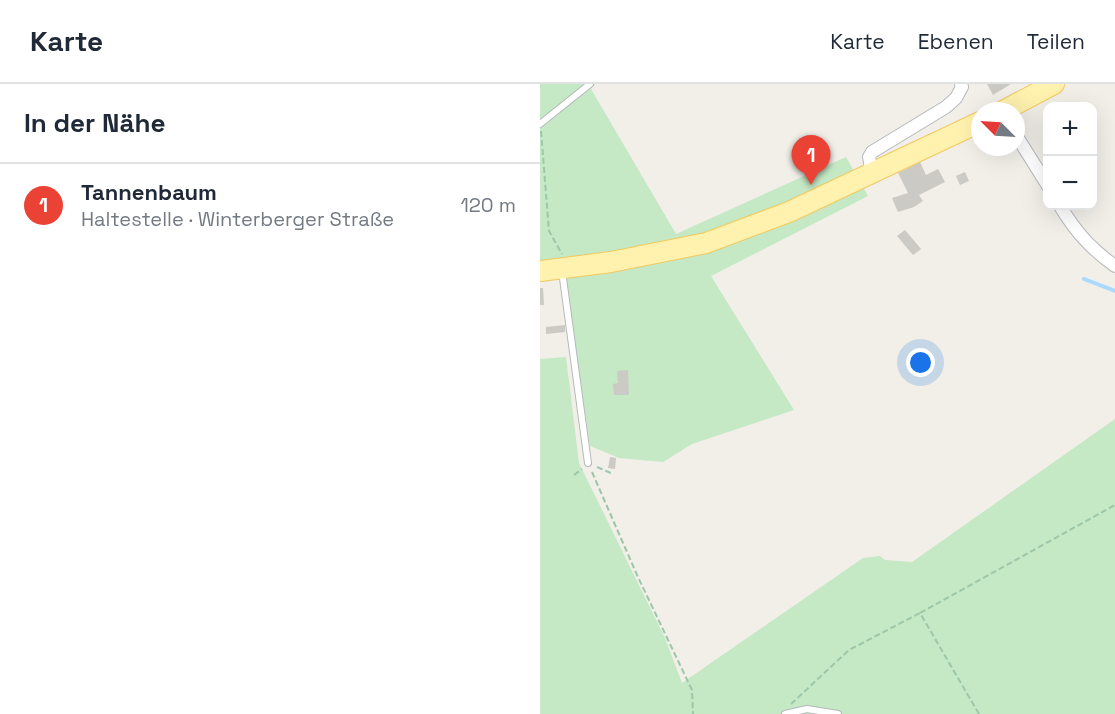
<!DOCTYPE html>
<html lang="de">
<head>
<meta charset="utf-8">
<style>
  body { margin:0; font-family:"Space Grotesk",sans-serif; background:#f2f2f3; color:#1f2937 }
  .controls { position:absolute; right:18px; top:18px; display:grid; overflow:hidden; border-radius:12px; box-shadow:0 6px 24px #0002 }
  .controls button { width:54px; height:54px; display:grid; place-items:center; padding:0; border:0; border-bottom:2px solid #e0e1e3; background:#fff; color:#1f2937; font:30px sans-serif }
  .compass { position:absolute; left:431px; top:18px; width:54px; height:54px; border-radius:50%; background:#fff; box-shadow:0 6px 24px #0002; rotate:294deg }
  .you { position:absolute; left:381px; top:279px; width:21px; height:21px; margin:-15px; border:4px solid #fff; border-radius:50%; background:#1a73e8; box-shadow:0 0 0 9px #1a73e833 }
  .badge { display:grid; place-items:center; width:39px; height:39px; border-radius:50%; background:#ea4335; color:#fff; font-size:20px; font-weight:700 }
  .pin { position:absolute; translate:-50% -50px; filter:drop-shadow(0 2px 3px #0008) }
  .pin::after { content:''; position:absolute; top:32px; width:21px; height:18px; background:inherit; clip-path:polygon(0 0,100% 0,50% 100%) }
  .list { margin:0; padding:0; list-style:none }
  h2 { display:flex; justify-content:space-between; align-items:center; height:78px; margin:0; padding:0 24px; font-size:26px }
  h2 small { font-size:20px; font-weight:400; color:#747a83 }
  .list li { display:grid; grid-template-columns:39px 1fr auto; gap:18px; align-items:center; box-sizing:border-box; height:84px; padding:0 24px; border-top:2px solid #e0e1e3 }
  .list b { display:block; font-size:22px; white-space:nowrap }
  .list p { margin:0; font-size:20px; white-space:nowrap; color:#747a83 }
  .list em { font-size:20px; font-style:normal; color:#747a83 }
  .map { position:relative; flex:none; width:575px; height:630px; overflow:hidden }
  header { display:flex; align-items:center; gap:36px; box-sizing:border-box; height:84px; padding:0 30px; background:#fff; border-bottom:2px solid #e0e1e3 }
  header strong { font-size:28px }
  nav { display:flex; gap:33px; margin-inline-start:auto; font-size:21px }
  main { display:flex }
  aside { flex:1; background:#fff }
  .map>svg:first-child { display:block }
  .green { fill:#c5e8c5 }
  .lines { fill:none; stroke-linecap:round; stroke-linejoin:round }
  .stream { stroke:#aadaff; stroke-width:4 }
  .building { fill:#cccac5 }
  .service-casing { stroke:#b5b8bc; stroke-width:8 }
  .minor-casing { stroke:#b5b8bc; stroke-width:14 }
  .primary-casing { stroke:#f2c960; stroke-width:22 }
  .path { stroke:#9cc7a9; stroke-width:2; stroke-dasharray:6 3; stroke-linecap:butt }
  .service { stroke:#fff; stroke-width:6 }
  .minor { stroke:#fff; stroke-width:12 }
  .primary { stroke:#fff2af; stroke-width:20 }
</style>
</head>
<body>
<header>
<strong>Karte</strong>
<nav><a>Karte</a><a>Ebenen</a><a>Teilen</a></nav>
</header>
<main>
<aside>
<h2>In der Nähe<small></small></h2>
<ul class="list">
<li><span class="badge">1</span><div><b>Tannenbaum</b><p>Haltestelle · Winterberger Straße</p></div><em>120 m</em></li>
</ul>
</aside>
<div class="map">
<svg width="575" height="630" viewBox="0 0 575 630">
  <rect width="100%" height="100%" fill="#f1efe8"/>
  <!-- green -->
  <path class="green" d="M0,0H55L51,5L136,150L306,73L328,112L171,192L254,326L152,360L123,378L79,374L50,362L25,195L0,179Z
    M26,273L39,379L125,554L142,599L323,474L340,472L345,476L372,478L575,335V630H0V275Z"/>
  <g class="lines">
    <!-- stream -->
    <path class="stream" d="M544,195L575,207"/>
  </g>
  <!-- building -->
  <path class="building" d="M447,0H471L453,11Z
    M380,78L386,91L398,85L405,98L379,111L383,117L374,123L358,128L352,114L368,109L358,89Z
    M425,88L429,97L420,101L416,92Z
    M365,146L381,165L373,171L357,152Z
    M0,204H3L4,221H0Z
    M25,241V248L6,250V243Z
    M88,286L89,311H74L73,300L78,299L77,287Z
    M70,373L76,374L75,385L68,384Z"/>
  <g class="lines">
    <defs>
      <path id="service" d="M0,40L50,0
        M22,187L48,379
        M245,630L267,625L298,630"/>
      <path id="minor" d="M476,51L508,102
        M332,90L329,73L332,68L406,23L416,14L422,3L421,0
        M520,122C536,148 550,164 575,182"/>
      <path id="primary" d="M463,27L514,0
        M0,187L71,178L166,159L249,128L440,38"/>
    </defs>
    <!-- service casing -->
    <use href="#service" class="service-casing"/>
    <!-- minor casing -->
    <use href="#minor" class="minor-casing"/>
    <!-- primary casing -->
    <use href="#primary" class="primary-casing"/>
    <!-- path -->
    <path class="path" d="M1,47L9,147L22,170
      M57,383L73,390
      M52,388L97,491L152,606L153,630
      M34,391L42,385
      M251,620L309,566L380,529
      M439,630L380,529L575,421"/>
    <!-- service -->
    <use href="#service" class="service"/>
    <!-- minor -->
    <use href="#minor" class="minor"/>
    <!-- primary -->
    <use href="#primary" class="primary"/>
  </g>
</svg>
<div class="controls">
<button>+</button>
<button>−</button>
</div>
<svg class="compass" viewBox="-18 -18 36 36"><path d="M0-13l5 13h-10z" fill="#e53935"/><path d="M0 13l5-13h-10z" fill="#747a83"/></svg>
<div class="you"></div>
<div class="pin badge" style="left:271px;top:101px">1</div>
</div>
</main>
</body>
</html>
